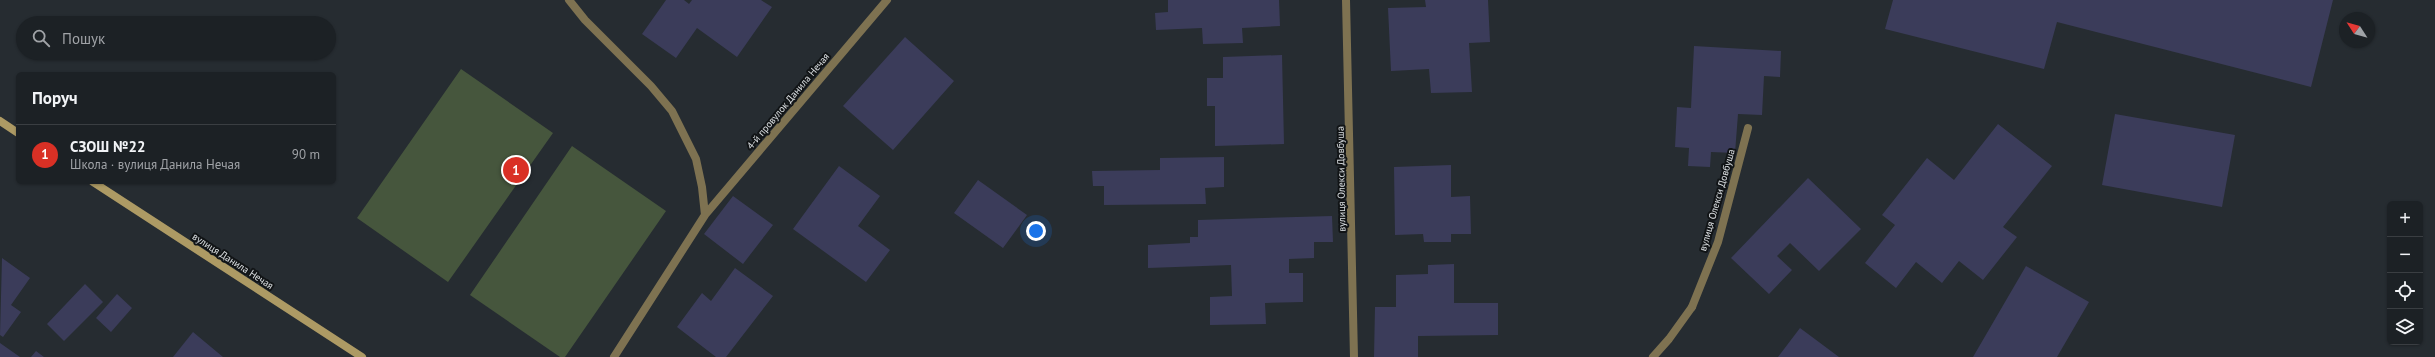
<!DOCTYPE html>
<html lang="uk">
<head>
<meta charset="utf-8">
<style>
  body { margin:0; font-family:"PT Sans",sans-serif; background:#25292d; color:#f1f3f6 }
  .controls { position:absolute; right:12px; bottom:12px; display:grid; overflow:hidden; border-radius:6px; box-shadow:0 1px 3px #0004 }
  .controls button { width:36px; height:36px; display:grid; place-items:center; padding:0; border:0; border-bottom:1px solid #3a3e42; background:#1c2125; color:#f1f3f6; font:20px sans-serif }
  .compass { position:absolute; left:2339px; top:12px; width:36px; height:36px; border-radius:50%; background:#1c2125; box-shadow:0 1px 3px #0004; rotate:306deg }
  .you { position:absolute; left:1036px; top:231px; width:14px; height:14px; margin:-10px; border:3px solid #fff; border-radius:50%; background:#1a73e8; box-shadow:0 0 0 6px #1a73e833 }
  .badge { display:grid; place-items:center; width:26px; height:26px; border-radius:50%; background:#d93025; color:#fff; font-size:13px; font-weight:700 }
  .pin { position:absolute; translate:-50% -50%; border:2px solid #fff; box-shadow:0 1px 4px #0006 }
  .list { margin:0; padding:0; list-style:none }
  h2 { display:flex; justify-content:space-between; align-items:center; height:52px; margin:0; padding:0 16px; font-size:17px }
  h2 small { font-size:13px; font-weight:400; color:#a0a3a7 }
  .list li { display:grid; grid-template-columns:26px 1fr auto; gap:12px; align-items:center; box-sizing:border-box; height:60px; padding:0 16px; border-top:1px solid #3a3e42 }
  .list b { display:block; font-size:15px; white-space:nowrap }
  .list p { margin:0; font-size:13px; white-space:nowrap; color:#a0a3a7 }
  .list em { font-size:13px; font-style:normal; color:#a0a3a7 }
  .icon { flex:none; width:22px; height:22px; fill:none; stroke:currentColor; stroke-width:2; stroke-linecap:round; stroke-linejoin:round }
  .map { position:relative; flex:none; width:2435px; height:357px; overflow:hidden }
  .search { position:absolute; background:#1c2125; box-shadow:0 1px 3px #0004; left:16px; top:16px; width:320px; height:44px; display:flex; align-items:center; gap:10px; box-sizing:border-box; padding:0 14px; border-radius:22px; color:#a0a3a7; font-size:15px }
  .panel { position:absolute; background:#1c2125; box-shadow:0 1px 3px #0004; left:16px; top:72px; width:320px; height:112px; border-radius:6px }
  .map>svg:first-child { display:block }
  .green { fill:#46563d }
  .building { fill:#3b3c5a }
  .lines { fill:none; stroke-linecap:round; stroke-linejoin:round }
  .lane { stroke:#7e7251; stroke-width:8 }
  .street { stroke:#7e7251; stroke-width:8 }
  .secondary { stroke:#ad9a64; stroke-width:8 }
  .labels { text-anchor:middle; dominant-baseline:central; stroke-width:4; stroke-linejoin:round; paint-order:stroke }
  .street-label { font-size:10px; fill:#dce0e3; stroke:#111416 }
</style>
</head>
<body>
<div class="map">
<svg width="2435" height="357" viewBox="0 0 2435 357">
  <rect width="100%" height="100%" fill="#262c31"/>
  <!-- green -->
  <path class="green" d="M461,69L553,133L448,282L357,218Z
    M572,146L666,211L565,357H560L470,295Z"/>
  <!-- building -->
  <path class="building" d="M666,0H684L689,4L692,0H761L772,7L737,57L697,28L676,58L642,34Z
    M1168,0H1279L1280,26L1242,28L1243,43L1203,44L1202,28L1156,30L1155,13L1168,12Z
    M1425,0H1488L1490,42L1469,43L1472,92L1431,93L1429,69L1391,71L1388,8L1426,7Z
    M1893,0H2333L2311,87L2057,22L2044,69L1885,29Z
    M905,37L954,81L893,150L843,106Z
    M1694,46L1781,51L1780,77L1764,76L1762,115L1738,114L1735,153L1711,152L1710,167L1688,166L1689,148L1675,147L1677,107L1691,108Z
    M1282,55L1284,144L1215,146V106H1207V78H1223V57Z
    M2115,114L2235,135L2222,207L2102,185Z
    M1998,124L2052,166L2003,227L2017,237L1983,280L1959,261L1942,283L1916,262L1896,288L1865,263L1895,225L1882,215L1927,158L1954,180Z
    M1224,157V187L1205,188L1206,204L1104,205V186H1093L1092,171L1160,170V158Z
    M1451,165V197L1470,196L1471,234H1451V242H1424L1423,234L1395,235L1394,167Z
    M839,166L880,196L858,226L890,250L866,282L793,229Z
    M1808,178L1861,229L1819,271L1790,243L1777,256L1792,270L1769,294L1731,258Z
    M978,180L1027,215L1003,248L954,213Z
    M733,196L773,225L743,264L704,234Z
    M1332,216L1333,242H1314V258L1289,259V273H1303V302L1265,303L1266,324L1210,325V297L1232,296L1231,265L1148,268V245L1190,243V237H1198V220Z
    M2,258L30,278L11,305L21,312L3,337L0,335Z
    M1454,264V303H1498V335L1418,336V357H1374L1375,307H1396V275L1428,274V265Z
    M2026,266L2089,302L2057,357H1973Z
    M735,268L773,296L726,357H716L677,327L702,293L711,301Z
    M85,284L103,302L64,341L47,324Z
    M117,294L132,308L111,332L96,318Z
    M1800,328L1839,357H1778Z
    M193,332L223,357H173Z
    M0,343L20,357H0Z
    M36,351L44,357H31Z"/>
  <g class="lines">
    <!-- lane -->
    <path class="lane" d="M569,0L585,20L651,86L672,111L696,159L702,187L705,215L614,357
      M705,215L887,0
      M1692,307L1718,242L1748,128"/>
    <!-- street -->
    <path class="street" d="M1346,0L1354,357
      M1653,357L1669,339L1692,307"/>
    <!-- secondary -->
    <path class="secondary" d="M0,121L18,133
      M93,182L362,357"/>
  </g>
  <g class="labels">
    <!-- street labels -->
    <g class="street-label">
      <text transform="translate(788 101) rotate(-50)">4-й провулок Данила Нечая</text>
      <text transform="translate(1341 179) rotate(-91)">вулиця Олекси Довбуша</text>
      <text transform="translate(1717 200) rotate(-74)">вулиця Олекси Довбуша</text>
      <text transform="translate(233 261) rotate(33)">вулиця Данила Нечая</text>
    </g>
  </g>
</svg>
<div class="controls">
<button>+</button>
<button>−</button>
<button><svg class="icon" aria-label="locate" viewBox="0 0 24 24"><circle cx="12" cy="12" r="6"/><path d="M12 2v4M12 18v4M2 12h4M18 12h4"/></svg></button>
<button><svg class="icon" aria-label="layers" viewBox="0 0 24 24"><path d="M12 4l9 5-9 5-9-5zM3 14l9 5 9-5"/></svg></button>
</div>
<svg class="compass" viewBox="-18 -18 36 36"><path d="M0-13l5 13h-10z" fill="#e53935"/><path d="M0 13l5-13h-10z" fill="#a0a3a7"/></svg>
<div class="you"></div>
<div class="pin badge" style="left:516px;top:170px">1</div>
<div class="search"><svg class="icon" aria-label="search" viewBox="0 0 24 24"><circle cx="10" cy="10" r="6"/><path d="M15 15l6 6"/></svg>Пошук</div>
<section class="panel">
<h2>Поруч<small></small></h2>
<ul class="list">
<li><span class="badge">1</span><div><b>СЗОШ №22</b><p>Школа · вулиця Данила Нечая</p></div><em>90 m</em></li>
</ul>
</section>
</div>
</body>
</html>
